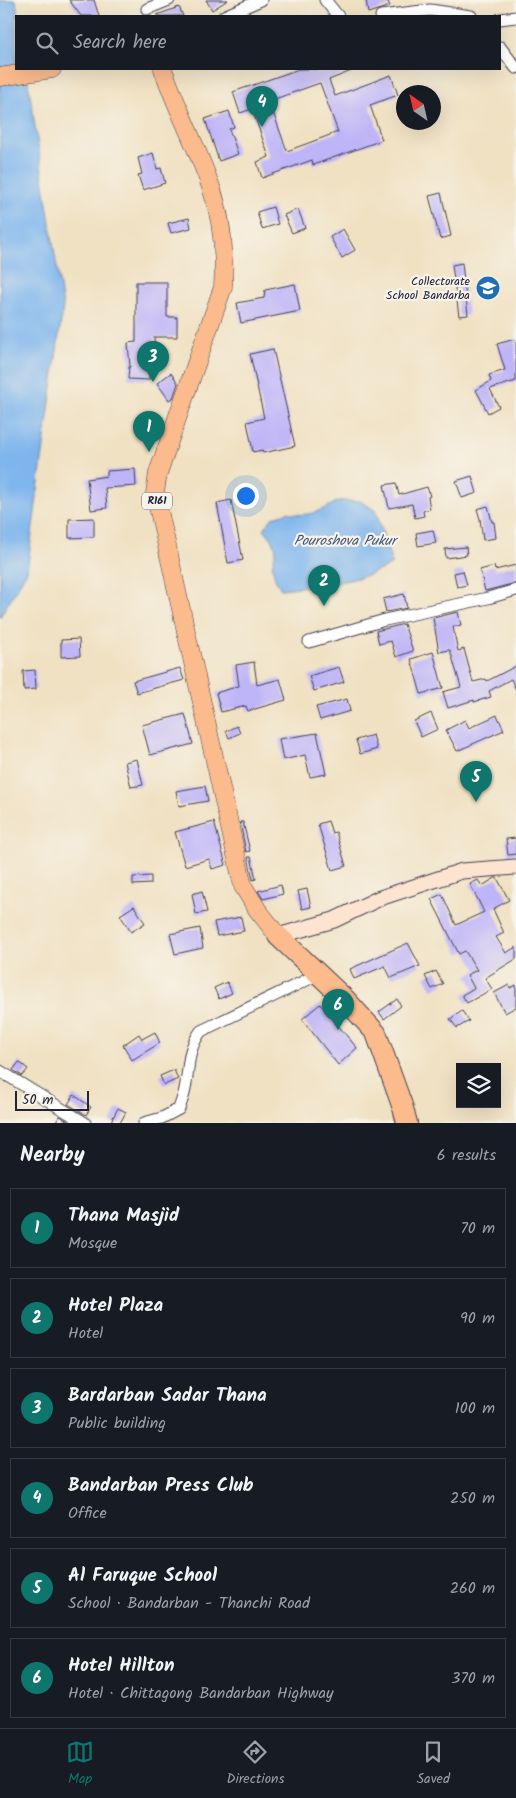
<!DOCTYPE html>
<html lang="en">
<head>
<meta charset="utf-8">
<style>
  body { margin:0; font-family:Kalam,sans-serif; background:#242831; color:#f1f3f6 }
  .controls { position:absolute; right:15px; bottom:15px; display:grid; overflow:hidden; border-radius:0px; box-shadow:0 5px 20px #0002 }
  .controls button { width:45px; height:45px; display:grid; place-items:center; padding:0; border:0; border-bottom:1px solid #363941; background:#171b24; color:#f1f3f6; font:25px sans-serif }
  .compass { position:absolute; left:396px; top:85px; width:45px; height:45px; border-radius:50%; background:#171b24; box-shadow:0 5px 20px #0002; rotate:326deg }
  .scale { position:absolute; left:15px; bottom:12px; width:74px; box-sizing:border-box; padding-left:5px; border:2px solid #22223b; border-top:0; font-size:14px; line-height:18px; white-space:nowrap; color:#22223b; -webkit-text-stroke:4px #f7f3e8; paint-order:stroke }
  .you { position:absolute; left:245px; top:495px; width:18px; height:18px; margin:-12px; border:4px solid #fff; border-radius:50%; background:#1a73e8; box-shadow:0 0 0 8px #1a73e833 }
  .badge { display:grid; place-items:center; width:32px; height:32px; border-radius:50%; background:#0f766e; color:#fff; font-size:16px; font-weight:700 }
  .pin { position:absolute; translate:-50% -41px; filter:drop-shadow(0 1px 2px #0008) }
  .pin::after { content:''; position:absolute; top:26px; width:18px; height:15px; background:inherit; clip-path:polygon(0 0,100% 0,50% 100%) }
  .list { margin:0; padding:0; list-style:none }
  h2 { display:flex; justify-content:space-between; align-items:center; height:65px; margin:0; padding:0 20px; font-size:21px }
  h2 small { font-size:16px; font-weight:400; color:#9ea1a6 }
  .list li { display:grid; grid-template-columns:32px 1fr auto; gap:15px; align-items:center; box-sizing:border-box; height:80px; margin:0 10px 10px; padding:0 10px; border:1px solid #363941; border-radius:0px }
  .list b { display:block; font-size:19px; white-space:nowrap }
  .list p { margin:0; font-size:16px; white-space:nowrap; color:#9ea1a6 }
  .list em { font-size:16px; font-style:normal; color:#9ea1a6 }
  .icon { flex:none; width:28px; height:28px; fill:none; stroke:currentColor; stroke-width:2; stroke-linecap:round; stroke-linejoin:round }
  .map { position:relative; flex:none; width:516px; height:1123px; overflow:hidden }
  .search { position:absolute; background:#171b24; box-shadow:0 5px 20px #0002; left:15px; right:15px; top:15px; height:55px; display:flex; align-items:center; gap:12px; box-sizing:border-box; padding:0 18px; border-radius:0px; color:#9ea1a6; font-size:19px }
  .sheet { height:605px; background:#171b24 }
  nav { display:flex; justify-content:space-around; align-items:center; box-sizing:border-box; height:70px; border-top:1px solid #363941; background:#171b24; font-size:14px; color:#9ea1a6 }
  nav a { display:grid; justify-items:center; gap:2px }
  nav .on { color:#0f766e }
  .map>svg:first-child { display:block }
  .water { fill:#7eb5ed; stroke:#506c94 }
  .building { fill:#beb4f8; fill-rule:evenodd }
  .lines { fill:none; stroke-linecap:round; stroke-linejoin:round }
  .street-casing { stroke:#413f4f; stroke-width:13 }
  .secondary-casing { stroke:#413f4f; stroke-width:17 }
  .primary-casing { stroke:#413f4f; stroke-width:19 }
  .highway-casing { stroke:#413f4f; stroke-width:22 }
  .street { stroke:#fff; stroke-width:11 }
  .secondary { stroke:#fde4d1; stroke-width:15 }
  .primary { stroke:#fbbb8d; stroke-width:18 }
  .highway { stroke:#fbbb8d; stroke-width:20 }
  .labels { text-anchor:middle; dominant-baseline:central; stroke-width:4.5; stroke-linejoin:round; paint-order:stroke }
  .shield { fill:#f7f3e8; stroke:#62616f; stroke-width:1 }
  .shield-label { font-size:11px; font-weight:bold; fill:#22223b }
  .poi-label { font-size:12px; fill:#22223b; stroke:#f7f3e8; text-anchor:end }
  .water-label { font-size:14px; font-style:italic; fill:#425579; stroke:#f7f3e8 }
</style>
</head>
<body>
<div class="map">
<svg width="516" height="1123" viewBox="0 0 516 1123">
  <rect width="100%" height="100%" fill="#f7f3e8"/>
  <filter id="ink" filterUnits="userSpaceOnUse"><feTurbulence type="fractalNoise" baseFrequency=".02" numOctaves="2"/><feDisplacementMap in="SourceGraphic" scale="10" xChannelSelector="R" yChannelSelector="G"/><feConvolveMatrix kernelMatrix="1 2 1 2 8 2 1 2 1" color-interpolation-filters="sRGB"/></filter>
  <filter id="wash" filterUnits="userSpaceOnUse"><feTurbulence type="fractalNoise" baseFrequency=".0096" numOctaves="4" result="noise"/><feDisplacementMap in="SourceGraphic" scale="20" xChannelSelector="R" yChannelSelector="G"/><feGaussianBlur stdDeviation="1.12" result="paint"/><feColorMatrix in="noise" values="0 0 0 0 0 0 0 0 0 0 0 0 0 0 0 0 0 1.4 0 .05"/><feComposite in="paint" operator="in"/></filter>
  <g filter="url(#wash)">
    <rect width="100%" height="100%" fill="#f0e1c3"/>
    <!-- water -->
    <path class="water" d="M0,0H16L18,16H16V69H26L63,306L27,571L0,617Z
      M338,501H360L376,511L392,564C360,583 318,585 281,589L276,581L272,567L276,549L272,539L264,529L272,518L288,512C306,519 323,510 338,501Z"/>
    <g id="blocks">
      <!-- building -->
      <path class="building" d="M69,0H94L99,16H81Z
        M206,0H228L212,10Z
        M366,0H387L390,6L368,13Z
        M179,7L183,16H157V15Z
        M299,69H356L329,80L335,96L391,75L398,95L370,105L382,140L313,165L312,160L262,178L257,162L269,157L252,109L240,113L233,92ZM320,83L338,132L287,151L269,101Z
        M229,111L234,127L229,129L238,154L219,161L205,119Z
        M153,153L157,169L161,168L165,183L143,190L138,175L142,174L138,158Z
        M441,193L451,236L440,239L429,196Z
        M273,207L278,224L262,229L257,212Z
        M298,209L305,228L292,233L284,215Z
        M189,218L191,228L171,233L168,223Z
        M343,229L355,250L342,258L330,237Z
        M462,263L468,315L459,316L452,265Z
        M136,282H167V317H177V337H154L155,356H150L149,380L128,379L129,367H130L128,343L136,342Z
        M295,284L300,311L241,323L237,303L264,298L265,290Z
        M515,339L516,344V381L490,389L499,407L488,413L476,390L491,381L489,375L505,370L497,344Z
        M273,349L295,446L263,453L262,450L253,452L247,422L264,418L250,354Z
        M171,373L178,383L173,398L169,400L157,383Z
        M135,469L136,486L105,488L107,508L91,510L87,479L107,476V471Z
        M472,476L477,493L462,498L456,481Z
        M396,483L399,495L427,487L430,496L428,497L430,509L423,511L424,516L415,518L412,504L389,508L384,485Z
        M231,500L243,560L228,563L217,503Z
        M488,506L492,522H494L496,538L483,540L480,519L477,509Z
        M94,518V537L69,538V519Z
        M433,530L436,543L418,546L416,533Z
        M466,547L467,555L446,558L445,549Z
        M516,565V583L485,591L480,570L494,566L495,570Z
        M463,571L467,585L457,587L454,573Z
        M404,594L407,608L386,612L383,599Z
        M458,612L461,625L453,627L458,651L464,649L473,682L486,679L487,681L516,666V690L511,679L489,691L491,697L474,702V700L448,708L443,692L461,687L450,650L439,652L433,618Z
        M404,624L413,651L396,657L391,641L379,644L376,631Z
        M79,639L80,656L61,657V640Z
        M433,652L443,688L421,694L411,659Z
        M254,662L257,685L280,679L286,700L248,711L246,706L221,712L216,693L239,686L236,665Z
        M339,667L344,682L314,691L309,676Z
        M180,668L184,680L137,693L133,681Z
        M35,670L36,689L24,690L23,671Z
        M347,699L350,711L320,720L316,707Z
        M431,713L438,729L421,737L414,721Z
        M185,714L193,744L150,755L142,725Z
        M497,715L504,730L457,751L446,730L465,720L469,728Z
        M237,726L240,733L229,738L226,731Z
        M317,733L326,774L310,777L305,755L283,760L279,739Z
        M373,735L377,749L360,754L356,740Z
        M137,759L143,785L131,787L125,762Z
        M205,786L208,801L179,806L176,791Z
        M328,821L332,833L336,832L346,866L332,870L318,824Z
        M214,822L226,865L212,869L209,859L185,866L175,832Z
        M240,822H243L250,851L246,852Z
        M516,838V854L508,855L506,839Z
        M248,857H251L256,879L253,880Z
        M151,876V884L133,885V877Z
        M495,878H497L509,900L493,909L504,933L496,937L506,953L516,947V959L485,978L492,989L467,1003L462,995L474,988L467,975L477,970L465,951L459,954L431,899L442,894L456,925L484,912L470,884L478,880L482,886Z
        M281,885L283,894L263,899L258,891Z
        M307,889L311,907L302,909L298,891Z
        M202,891L207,912L196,914L192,894Z
        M134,906L145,923L131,932L120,915Z
        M241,917L244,931L217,936L214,922Z
        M200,928L203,948L175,954L170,934Z
        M408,943L420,966L391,978L385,966L354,979L350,969Z
        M436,971L443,984L432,989L425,976Z
        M227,982L232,993L219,999L214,988Z
        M509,985L510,988L516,985V1007L505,1013L494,993Z
        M397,999L401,1006L384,1019L379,1012Z
        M320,1004L357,1048L338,1065L302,1019Z
        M462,1011L469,1021L457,1028L450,1019Z
        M155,1032L160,1043L132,1060L123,1045L139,1034L142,1039Z
        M19,1062L28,1069L22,1076L13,1070Z
        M174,1070L178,1079L164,1085L160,1076Z
        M74,1095L91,1107L86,1115L68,1104Z
        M118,1108L126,1112L120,1123H110Z
        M60,1116L71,1123H55Z"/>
    </g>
  </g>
  <g filter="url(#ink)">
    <use href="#blocks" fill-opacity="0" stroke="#413f4f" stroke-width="1"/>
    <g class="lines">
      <defs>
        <path id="street" d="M325,0L338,16
          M147,9L169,0
          M224,16L261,0
          M381,16L430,10L471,16
          M500,19L516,17
          M500,47L516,68
          M309,642L385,620L488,598L516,590
          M0,1071L85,1123
          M144,1123L162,1118L179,1109C181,1102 184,1096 185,1089C190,1065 186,1052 201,1031L319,974"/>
        <path id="secondary" d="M278,936L334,920L380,898L462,871L516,867"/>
        <path id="primary" d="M163,69C177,109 197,147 211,187C222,218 225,254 223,287L158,473L155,493L243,886L257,909L278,936
          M0,77L52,69"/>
        <path id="highway" d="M278,936L345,999L376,1033L403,1108L407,1123"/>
      </defs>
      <!-- street casing -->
      <use href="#street" class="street-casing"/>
      <!-- secondary casing -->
      <use href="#secondary" class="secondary-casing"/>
      <!-- primary casing -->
      <use href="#primary" class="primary-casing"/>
      <!-- highway casing -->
      <use href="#highway" class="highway-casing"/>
      <!-- street -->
      <use href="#street" class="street"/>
      <!-- secondary -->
      <use href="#secondary" class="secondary"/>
      <!-- primary -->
      <use href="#primary" class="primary"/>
      <!-- highway -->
      <use href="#highway" class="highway"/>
    </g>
  </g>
  <!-- icons -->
  <defs>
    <symbol id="school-disc" viewBox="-11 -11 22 22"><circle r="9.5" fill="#1f6fb2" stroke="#f7f3e8"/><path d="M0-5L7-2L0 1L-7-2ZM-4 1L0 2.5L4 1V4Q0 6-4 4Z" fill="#fff"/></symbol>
  </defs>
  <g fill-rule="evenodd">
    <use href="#school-disc" x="474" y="274" width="28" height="28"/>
  </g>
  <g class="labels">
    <!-- shield labels -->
    <rect class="shield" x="142" y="492.5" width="30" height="17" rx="4"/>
    <g class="shield-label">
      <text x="157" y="501">R161</text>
    </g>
    <!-- poi labels -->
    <g class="poi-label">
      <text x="470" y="281">Collectorate<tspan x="470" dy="14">School Bandarba</tspan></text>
    </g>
    <!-- water labels -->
    <g class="water-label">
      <text x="345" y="541">Pouroshova Pukur</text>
    </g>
  </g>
</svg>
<div class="controls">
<button><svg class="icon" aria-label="layers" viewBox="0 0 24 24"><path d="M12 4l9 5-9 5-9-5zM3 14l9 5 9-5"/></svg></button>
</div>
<svg class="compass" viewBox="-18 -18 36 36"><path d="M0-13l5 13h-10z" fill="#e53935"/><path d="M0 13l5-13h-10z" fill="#9ea1a6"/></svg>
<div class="scale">50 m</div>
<div class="you"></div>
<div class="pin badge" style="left:149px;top:452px">1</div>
<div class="pin badge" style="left:324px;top:606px">2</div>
<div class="pin badge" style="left:153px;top:382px">3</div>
<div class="pin badge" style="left:262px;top:127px">4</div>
<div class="pin badge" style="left:476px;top:802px">5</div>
<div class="pin badge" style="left:338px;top:1030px">6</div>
<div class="search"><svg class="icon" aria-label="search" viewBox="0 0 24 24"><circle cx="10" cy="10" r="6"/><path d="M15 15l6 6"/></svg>Search here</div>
</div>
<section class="sheet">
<h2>Nearby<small>6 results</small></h2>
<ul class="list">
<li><span class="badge">1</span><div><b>Thana Masjid</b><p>Mosque</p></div><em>70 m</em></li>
<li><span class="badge">2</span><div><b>Hotel Plaza</b><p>Hotel</p></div><em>90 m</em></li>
<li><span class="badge">3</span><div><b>Bardarban Sadar Thana</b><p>Public building</p></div><em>100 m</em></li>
<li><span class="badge">4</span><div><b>Bandarban Press Club</b><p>Office</p></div><em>250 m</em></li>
<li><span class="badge">5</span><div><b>Al Faruque School</b><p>School · Bandarban - Thanchi Road</p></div><em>260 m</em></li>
<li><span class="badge">6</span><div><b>Hotel Hillton</b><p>Hotel · Chittagong Bandarban Highway</p></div><em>370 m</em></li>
</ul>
</section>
<nav>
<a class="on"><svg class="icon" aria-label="map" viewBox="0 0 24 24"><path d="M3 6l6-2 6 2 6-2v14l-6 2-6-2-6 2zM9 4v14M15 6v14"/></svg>Map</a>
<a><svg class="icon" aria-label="directions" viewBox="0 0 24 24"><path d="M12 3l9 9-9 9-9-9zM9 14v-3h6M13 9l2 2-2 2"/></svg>Directions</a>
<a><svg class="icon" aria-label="saved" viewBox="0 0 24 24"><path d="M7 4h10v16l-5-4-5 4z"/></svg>Saved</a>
</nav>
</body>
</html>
